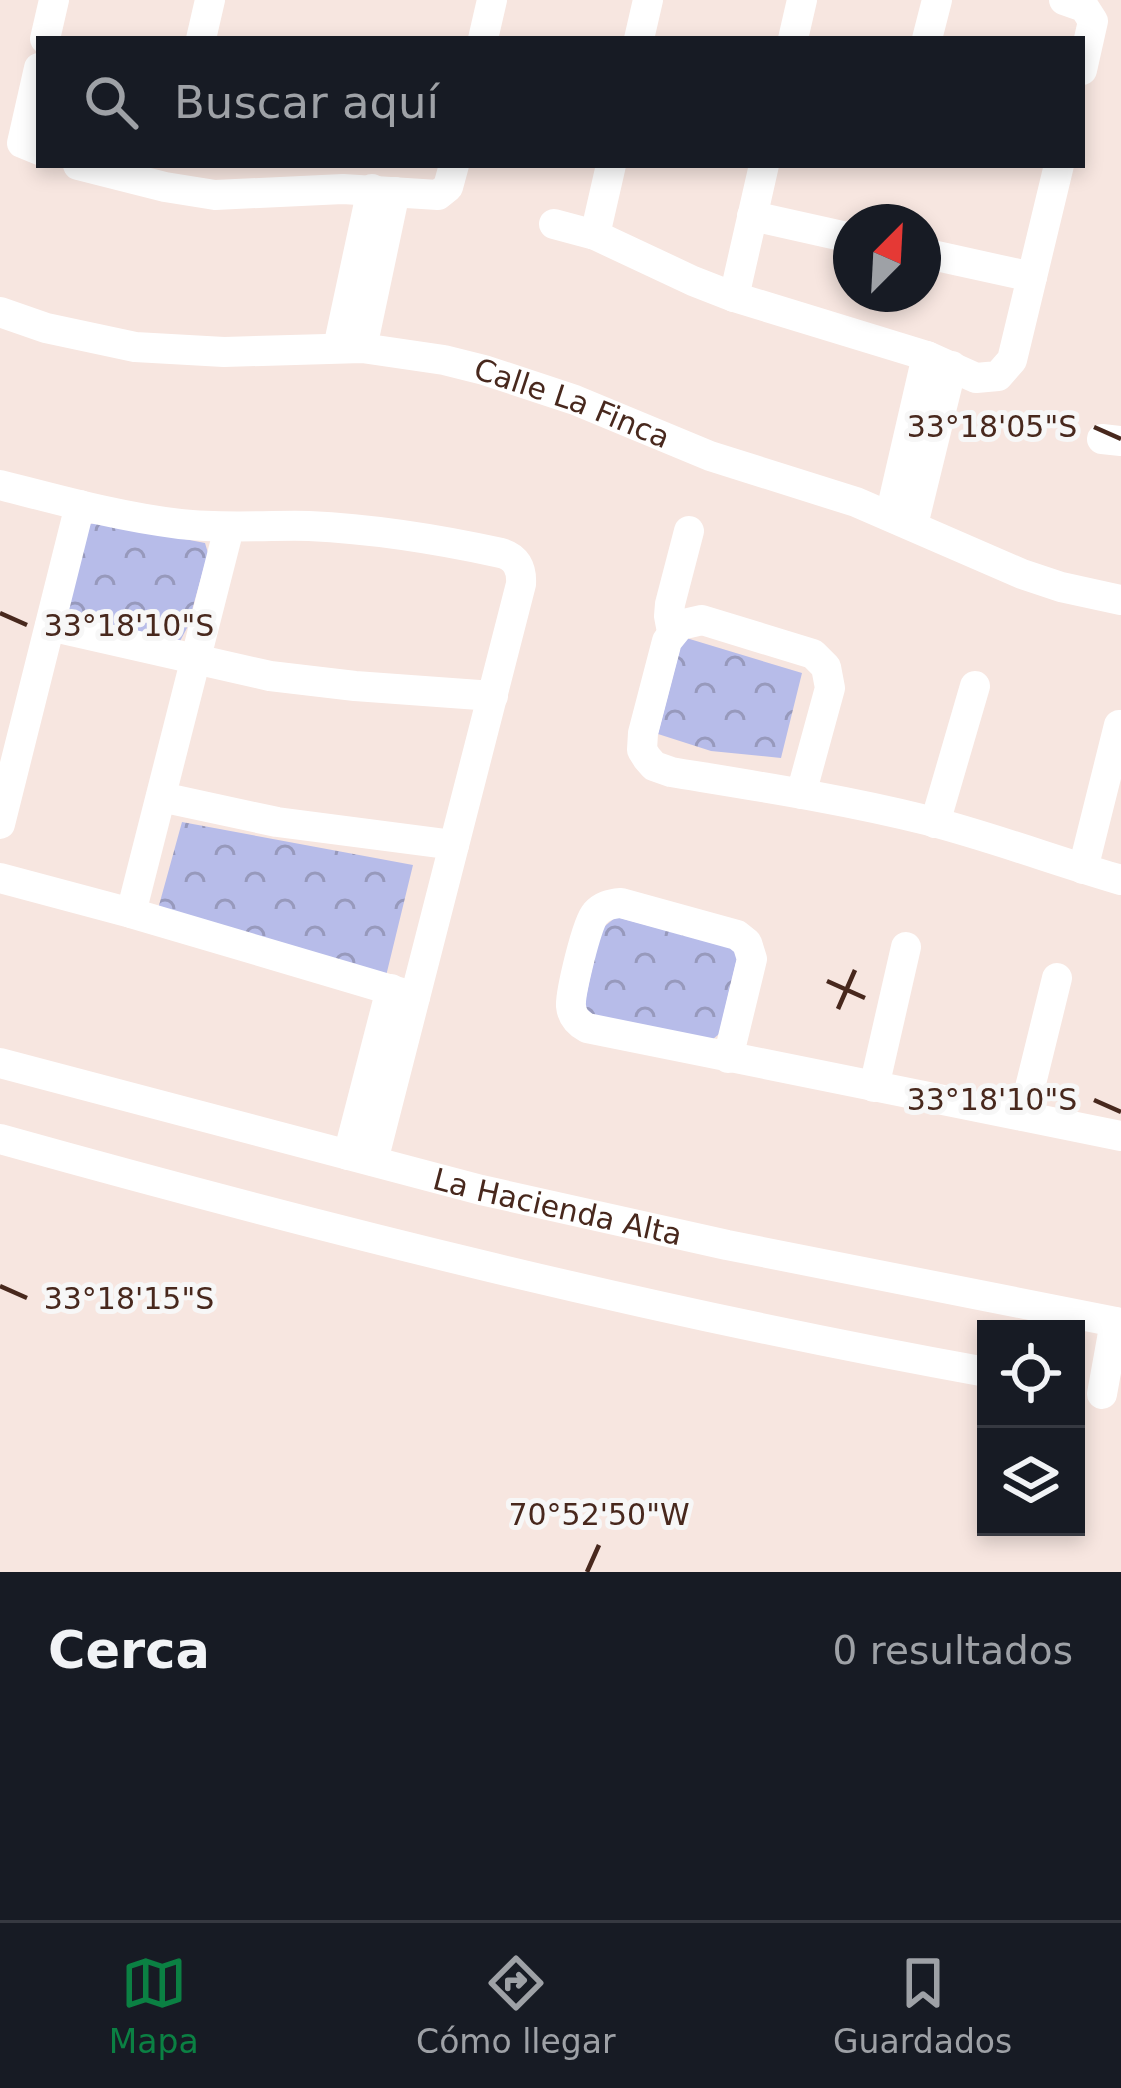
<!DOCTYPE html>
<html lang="es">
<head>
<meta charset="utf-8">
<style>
  body { margin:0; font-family:"DejaVu Sans",sans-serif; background:#20242c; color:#f1f3f6 }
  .controls { position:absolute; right:36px; bottom:36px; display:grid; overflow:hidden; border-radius:0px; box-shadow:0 6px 18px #0003 }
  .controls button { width:108px; height:108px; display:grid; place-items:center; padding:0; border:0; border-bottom:3px solid #363941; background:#171b24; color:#f1f3f6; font:60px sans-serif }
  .compass { position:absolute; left:833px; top:204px; width:108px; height:108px; border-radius:50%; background:#171b24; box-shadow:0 6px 18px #0003; rotate:24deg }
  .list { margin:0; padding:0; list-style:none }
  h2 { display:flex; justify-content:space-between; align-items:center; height:156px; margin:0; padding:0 48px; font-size:51px }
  h2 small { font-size:39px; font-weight:400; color:#9ea1a6 }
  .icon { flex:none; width:66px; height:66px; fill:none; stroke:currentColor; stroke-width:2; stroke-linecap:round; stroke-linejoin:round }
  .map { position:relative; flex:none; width:1121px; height:1572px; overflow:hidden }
  .search { position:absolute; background:#171b24; box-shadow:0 6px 18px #0003; left:36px; right:36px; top:36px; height:132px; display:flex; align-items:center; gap:30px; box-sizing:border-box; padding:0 42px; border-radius:0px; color:#9ea1a6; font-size:45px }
  .sheet { height:348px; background:#171b24 }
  nav { display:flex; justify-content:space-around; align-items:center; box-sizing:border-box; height:168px; border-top:3px solid #363941; background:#171b24; font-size:33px; color:#9ea1a6 }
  nav a { display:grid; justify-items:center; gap:6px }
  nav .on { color:#0b8043 }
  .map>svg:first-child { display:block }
  .park { fill:url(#park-crowns) }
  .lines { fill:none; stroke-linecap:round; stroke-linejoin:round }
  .street { stroke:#fff; stroke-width:30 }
  .ticks { fill:none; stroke:#48281d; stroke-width:4.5 }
  .labels { text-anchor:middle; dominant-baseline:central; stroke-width:10; stroke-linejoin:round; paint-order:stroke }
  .street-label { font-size:30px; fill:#48281d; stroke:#f7f7f7 }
  .ticks-label { font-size:30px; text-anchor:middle; fill:#48281d; stroke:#f7f7f7; stroke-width:10; stroke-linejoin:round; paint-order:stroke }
</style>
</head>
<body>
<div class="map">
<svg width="1121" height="1572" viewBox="0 0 1121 1572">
  <defs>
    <pattern id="park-crowns" width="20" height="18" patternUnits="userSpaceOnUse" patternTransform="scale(3)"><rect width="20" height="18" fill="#b7bce9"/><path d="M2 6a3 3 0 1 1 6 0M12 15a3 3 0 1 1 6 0" fill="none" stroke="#9799bc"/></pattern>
  </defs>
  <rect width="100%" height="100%" fill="#f7e6e0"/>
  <!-- park -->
  <path class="park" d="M97,522L205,543L208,553L187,628L179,643L76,620L67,610L81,527Z
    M683,637L802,673L781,758L711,751L658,734Z
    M182,822L413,865L386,976L158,909Z
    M616,917L733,948L737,958L719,1034L706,1045L596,1023L584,1007L600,930Z"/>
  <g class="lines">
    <!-- street -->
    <g class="street">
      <path d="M1064,0L1084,7L1093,21L1082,70"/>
      <path d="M45,39L54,0"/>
      <path d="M201,39L210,0"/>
      <path d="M483,39L492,0"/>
      <path d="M639,39L648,0"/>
      <path d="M793,39L802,0"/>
      <path d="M927,39L937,0"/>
      <path d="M39,68L22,143L39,150"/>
      <path d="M78,165L165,187L215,195L343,189L438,195L448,187L454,165"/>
      <path d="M752,216L851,238"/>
      <path d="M554,224L595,235L693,281L734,297L927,356L976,378L998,376L1012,360L1059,165"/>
      <path d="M595,235L611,165"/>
      <path d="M923,253L1032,277"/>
      <path d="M734,297L764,165"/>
      <path id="s1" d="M0,312L46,328L135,347L224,352L362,348L444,360L484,370L575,400L710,456L856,502L1022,574L1061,587L1121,600"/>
      <path d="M338,348L372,189"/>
      <path d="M362,348L395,192"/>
      <path d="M1102,439L1121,441"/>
      <path d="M0,485C59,500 119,517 180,524C224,529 266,525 309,526C374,529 437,539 501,553C516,557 522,568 521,584L373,1161"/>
      <path d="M890,516L927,356"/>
      <path d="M913,525L952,366"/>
      <path d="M50,626L270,676L355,686L493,696"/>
      <path d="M672,632L669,616L670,604L689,531"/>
      <path d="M801,794L830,688L826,667L813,654L702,620L680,625L667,641L643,733L642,750L647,758L654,766L671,772C756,786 842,799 926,820C992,837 1056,861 1121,880"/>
      <path d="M161,797L277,822L454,845"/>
      <path d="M935,823L975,686"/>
      <path d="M0,824L80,505"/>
      <path d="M1083,869L1119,725"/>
      <path d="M0,878L131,913L415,997"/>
      <path d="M131,913L229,528"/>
      <path d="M728,1058L752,959L747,943L737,935L621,903C610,904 602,906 595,914C587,922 570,994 571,1006C572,1017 578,1023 587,1028L1121,1136"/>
      <path id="s2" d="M0,1063L481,1190L727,1245L1121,1323"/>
      <path d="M874,1087L906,947"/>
      <path d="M1023,1116L1057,978"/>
      <path d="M0,1139C326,1230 653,1312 986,1372"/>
      <path d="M348,1155L391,989"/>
      <path d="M1102,1394L1115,1322"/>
    </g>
  </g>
  <!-- ticks -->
  <path class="ticks" d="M1094,427L1121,439M0,613L27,625M827,981L865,998M838,1009L855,970M1094,1100L1121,1112M0,1286L27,1298M587,1572L599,1545"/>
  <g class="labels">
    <!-- street labels -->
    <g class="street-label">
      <text stroke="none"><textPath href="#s1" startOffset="585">Calle La Finca</textPath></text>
      <text stroke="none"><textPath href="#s2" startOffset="576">La Hacienda Alta</textPath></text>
    </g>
  </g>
  <g class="ticks-label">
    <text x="992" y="437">33°18'05"S</text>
    <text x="129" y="636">33°18'10"S</text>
    <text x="992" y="1110">33°18'10"S</text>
    <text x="129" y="1309">33°18'15"S</text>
    <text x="599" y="1525">70°52'50"W</text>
  </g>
</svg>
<div class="controls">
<button><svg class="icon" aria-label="locate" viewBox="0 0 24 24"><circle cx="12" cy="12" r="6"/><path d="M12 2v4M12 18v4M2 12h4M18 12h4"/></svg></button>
<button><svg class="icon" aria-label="layers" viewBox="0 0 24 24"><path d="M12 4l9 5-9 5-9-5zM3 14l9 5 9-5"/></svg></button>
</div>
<svg class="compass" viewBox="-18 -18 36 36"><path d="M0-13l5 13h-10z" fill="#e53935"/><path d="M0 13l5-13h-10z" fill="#9ea1a6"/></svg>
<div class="search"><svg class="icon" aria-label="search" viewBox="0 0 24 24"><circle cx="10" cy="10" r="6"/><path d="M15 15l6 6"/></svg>Buscar aquí</div>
</div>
<section class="sheet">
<h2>Cerca<small>0 resultados</small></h2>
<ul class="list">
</ul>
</section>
<nav>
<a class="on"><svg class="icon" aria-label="map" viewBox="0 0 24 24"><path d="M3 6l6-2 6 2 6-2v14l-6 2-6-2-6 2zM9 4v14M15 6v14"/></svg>Mapa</a>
<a><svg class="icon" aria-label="directions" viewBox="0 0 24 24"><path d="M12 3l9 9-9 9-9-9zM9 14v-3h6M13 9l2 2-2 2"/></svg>Cómo llegar</a>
<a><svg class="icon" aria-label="saved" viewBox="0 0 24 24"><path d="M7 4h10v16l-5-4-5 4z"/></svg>Guardados</a>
</nav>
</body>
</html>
